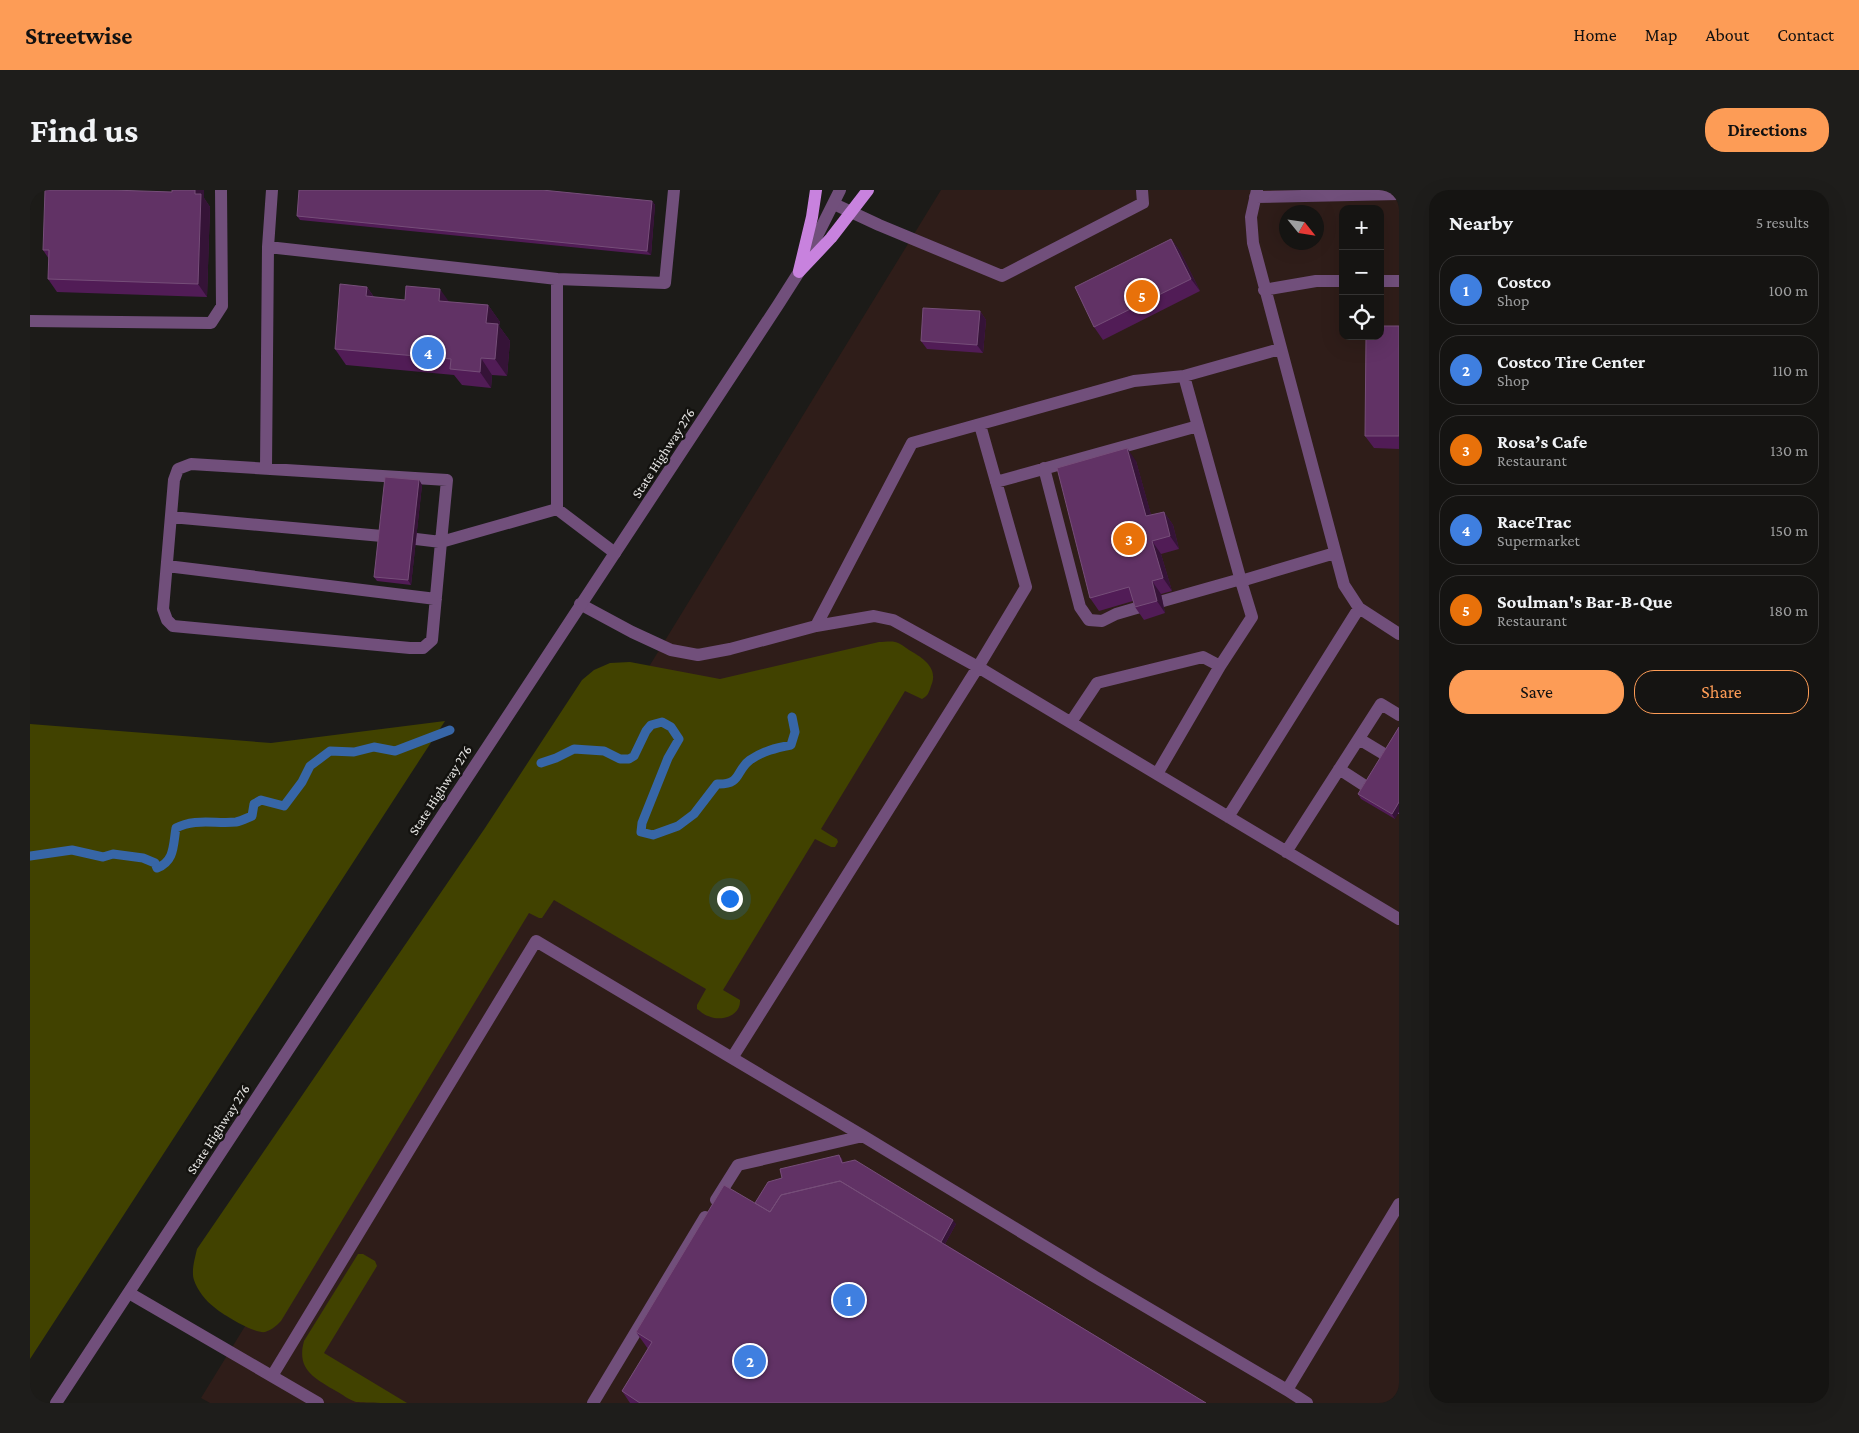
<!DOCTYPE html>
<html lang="en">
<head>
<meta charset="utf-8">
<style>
  body { margin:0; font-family:"Crimson Pro",serif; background:#1e1d1b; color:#f1f3f6 }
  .controls { position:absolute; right:15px; top:15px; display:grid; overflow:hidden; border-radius:10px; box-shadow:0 5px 20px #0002 }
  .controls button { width:45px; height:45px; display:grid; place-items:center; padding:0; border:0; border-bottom:1px solid #343332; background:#151412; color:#f1f3f6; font:25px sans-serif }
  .compass { position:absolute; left:1249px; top:15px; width:45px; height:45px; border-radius:50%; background:#151412; box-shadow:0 5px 20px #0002; rotate:120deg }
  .you { position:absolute; left:699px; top:708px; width:18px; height:18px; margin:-12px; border:4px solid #fff; border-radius:50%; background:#1a73e8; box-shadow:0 0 0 8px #1a73e833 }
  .badge { display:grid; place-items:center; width:32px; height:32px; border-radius:50%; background:#fd9c56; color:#fff; font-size:16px; font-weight:700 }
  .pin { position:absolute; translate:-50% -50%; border:2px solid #fff; box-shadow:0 1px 5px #0006 }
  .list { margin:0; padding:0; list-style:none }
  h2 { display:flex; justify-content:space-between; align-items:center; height:65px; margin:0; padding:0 20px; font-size:21px }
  h2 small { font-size:16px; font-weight:400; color:#9d9e9f }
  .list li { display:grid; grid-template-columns:32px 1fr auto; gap:15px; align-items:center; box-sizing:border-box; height:70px; margin:0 10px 10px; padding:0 10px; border:1px solid #343332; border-radius:20px }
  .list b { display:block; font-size:19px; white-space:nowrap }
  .list p { margin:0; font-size:16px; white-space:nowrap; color:#9d9e9f }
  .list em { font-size:16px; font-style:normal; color:#9d9e9f }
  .actions { display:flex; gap:10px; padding:15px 20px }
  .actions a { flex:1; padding:11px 0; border:1px solid #fd9c56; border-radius:20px; text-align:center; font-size:18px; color:#fd9c56 }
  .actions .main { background:#fd9c56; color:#111 }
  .icon { flex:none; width:28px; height:28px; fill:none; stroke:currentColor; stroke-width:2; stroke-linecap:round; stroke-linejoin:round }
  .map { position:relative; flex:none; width:1369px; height:1213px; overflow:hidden; border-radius:20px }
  header { display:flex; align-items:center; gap:30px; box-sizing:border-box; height:70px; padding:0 25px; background:#fd9c56; color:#111 }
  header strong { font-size:24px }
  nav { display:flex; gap:28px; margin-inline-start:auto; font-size:18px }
  .intro { display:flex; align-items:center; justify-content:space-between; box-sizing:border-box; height:120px; padding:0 30px }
  h1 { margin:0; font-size:35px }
  .button { padding:12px 22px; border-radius:20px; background:#fd9c56; color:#111; font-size:18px; font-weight:700 }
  main { display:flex; gap:30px; padding:0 30px }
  aside { flex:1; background:#151412; border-radius:20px; box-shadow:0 5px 20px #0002 }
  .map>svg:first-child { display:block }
  .commercial { fill:#2f1d19; fill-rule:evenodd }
  .green { fill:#414200 }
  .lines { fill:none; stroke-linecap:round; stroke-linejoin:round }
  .stream { stroke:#3766a7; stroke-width:9 }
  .service { stroke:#714f7b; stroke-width:12 }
  .tertiary { stroke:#714f7b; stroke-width:12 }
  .primary { stroke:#c882de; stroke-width:12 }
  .wall { fill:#511c56 }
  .shaded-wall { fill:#351337 }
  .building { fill:#613265; stroke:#764e79 }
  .labels { text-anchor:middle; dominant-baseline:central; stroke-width:5; stroke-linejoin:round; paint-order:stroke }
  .street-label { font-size:14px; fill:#e6e5e3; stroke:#13120f }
</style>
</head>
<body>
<header>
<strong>Streetwise</strong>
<nav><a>Home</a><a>Map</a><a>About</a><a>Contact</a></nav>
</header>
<div class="intro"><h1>Find us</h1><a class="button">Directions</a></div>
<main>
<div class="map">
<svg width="1369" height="1213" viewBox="0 0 1369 1213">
  <rect width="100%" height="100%" fill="#1c1b18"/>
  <!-- commercial -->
  <path class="commercial" d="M911,0H1369V1213H180L171,1208ZM1313,19H1350V146H1313ZM1256,22H1286V52H1256Z"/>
  <!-- green -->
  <path class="green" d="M849,452C854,452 861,451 865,452C870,453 875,457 879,460C893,468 909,478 901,496C899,502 898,506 892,509L875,501L791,639L807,649L808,652L805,657H801L785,649L693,800L710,810C711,826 691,832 678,826C674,825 670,821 667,819V815L676,799L524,710L512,728H509L499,723L251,1131C247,1135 242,1140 235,1142C225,1144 193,1125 184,1117C176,1111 167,1100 164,1090C161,1081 165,1068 167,1059L455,638L552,490L564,480L580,473L600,472L690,489Z
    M415,531L0,1169V534L241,553Z
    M328,1064H333L345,1071L347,1076L294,1163L377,1213C365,1213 336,1213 326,1212C319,1210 312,1204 306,1201C285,1188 266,1180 274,1151Z"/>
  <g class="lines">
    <!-- stream -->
    <path class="stream" d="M511,573L526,568L544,559L574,561L590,569H599L604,566L616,541L621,535L632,532L641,537L649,549L638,568L612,633L611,642L623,645L648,636L664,624L687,594C712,595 705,581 720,570C733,561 746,558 761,555L765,542L762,527
      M0,666L42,660L73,667L83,664L113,668L125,673L127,678C145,671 143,655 146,638C164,628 186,634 206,632C211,631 217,628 222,626L224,614L231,610L254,616L272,592L280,576L300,561L324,562L344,557L365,561L420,540"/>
    <!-- service -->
    <path class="service" d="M242,0L238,57L527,89
      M1227,0L1221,27L1223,53L1314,395L1329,418L1369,444
      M1225,7L1369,4
      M804,14L849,35L972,86L1113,13L1112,0
      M1350,91H1369
      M1234,100L1286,91H1313
      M0,131L181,133L192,116L191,0
      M1154,186L1211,391
      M236,277L238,57
      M1014,278L1050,417L1059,430L1072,431L1086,424L1110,417
      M966,292L1168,236
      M141,327L352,346
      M386,349L411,352L417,290L161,274L148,279L144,290L133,419L137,430L143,436L380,458H393L402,450L411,352L527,319
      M585,363L527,319V89L635,93L644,0
      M137,376L406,409
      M1133,411L1211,389
      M550,414L602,442L641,460L668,465L700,459L786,436L844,426L863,430L948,477L1369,729
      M786,436L882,253L1104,191L1154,186L1250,159
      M1041,532L1067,493L1173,467L1190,476
      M1329,549L1369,573
      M1309,579L1369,618
      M1127,584L1190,476L1222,427L1211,391L1305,363
      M1198,627L1329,418
      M1256,662L1351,514L1369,525
      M702,868L833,946
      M686,1010L708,975L833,946L1062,1085L1257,1200
      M99,1103L288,1213
      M242,1186L506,751L702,868L948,477L996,397L950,235
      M563,1213L675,1027
      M1277,1213L1257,1200L1369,1014"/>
    <!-- tertiary -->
    <path class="tertiary" d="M26,1213L748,115L769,82L810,0"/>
    <!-- primary -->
    <path class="primary" d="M769,81L782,27L786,0
      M769,82L801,48L838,0"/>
  </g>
  <!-- wall -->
  <path class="wall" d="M142,0H174V8L180,17L177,107L27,102L18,89L19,69L13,60L142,2Z
    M622,11L625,15L621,65L270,30L267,26Z
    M1141,49L1150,61L1170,101L1073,150L1064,137Z
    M337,97L344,107L375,110L419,112L458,115L470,132L469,136L480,151L477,186L462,185L461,198L432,195L424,185L316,175L305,159Z
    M950,121L956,130L953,163L897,159L891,151Z
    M1369,136V259L1344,258L1335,246Z
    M1106,271L1121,325L1134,322L1143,335L1149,359L1131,364L1142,401L1131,404L1135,423L1114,430L1105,417L1103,411L1069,421L1060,408Z
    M389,290L392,295L381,395L347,391L344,387Z
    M1369,537L1365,629L1331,609L1328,604Z
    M809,965L812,969L813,973L926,1034L915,1054L1176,1213H600L592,1201L618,1159L606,1142L752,988Z"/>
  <!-- shaded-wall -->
  <path class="shaded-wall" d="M165,0H174V8L180,17L177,107L168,94Z
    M622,11L625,15L621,65L617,61Z
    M1141,49L1150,61L1170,101L1161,89Z
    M337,97L348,114L336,106Z
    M410,99L422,116L409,111Z
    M458,115L470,132L469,136L480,151L477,186L465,169L456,133Z
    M950,121L956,130L953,163L947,155Z
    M451,168L462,185L461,198L450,182Z
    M1097,258L1106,271L1125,339L1116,326Z
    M389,290L392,295L381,395L378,390Z
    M1134,322L1143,335L1149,359L1140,346Z
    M1122,351L1131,364L1142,401L1133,388Z
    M1122,391L1131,404L1135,423L1127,411Z
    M1369,612V622L1365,629L1362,624Z
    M923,1030L926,1034L911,1061L908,1057Z"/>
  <!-- building -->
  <path class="building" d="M15,0H82L142,2V0H165V4H171L168,94L18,89L19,60H13Z
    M269,0H512L622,11L617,61L267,26Z
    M1141,49L1161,89L1064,137L1045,97Z
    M310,94L337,97L336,106L375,110L376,96L410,99L409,111L458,115L456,133L468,134L465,169L451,168L450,182L420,179L421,169L305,159Z
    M893,118L950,121L947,155L891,151Z
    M1350,136H1369V246H1335L1336,146H1350Z
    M1097,258L1116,326L1134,322L1140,346L1122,351L1133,388L1122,391L1127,411L1105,417L1099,397L1060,408L1027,278Z
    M355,287L389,290L378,390L344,387Z
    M1369,537V612L1362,624L1328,604Z
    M809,965L812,973L825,970L923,1030L911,1052L810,991L751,1005L740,1022L725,1013L738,992L752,988L750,979Z
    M810,991L1176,1213H610L592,1201L622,1152L606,1142L694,995L740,1022L751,1005Z"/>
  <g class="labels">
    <!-- street labels -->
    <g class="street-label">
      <text transform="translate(633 263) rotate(-57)">State Highway 276</text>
      <text transform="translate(410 600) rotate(-57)">State Highway 276</text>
      <text transform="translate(188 939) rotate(-57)">State Highway 276</text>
    </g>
  </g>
</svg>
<div class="controls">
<button>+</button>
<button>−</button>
<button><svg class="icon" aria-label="locate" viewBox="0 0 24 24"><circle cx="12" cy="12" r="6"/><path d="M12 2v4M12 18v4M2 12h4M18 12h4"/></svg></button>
</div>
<svg class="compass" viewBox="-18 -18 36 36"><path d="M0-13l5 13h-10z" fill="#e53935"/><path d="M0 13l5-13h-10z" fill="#9d9e9f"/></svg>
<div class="you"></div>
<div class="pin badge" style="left:819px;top:1110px;background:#3f7fe0">1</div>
<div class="pin badge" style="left:720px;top:1171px;background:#3f7fe0">2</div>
<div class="pin badge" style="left:1099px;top:349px;background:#e8710a">3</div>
<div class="pin badge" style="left:398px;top:163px;background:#3f7fe0">4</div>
<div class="pin badge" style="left:1112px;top:106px;background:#e8710a">5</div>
</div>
<aside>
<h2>Nearby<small>5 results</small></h2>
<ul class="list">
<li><span class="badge" style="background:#3f7fe0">1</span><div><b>Costco</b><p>Shop</p></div><em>100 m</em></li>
<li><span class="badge" style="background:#3f7fe0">2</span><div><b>Costco Tire Center</b><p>Shop</p></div><em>110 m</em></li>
<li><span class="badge" style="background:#e8710a">3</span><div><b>Rosa’s Cafe</b><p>Restaurant</p></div><em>130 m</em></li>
<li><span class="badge" style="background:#3f7fe0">4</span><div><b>RaceTrac</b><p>Supermarket</p></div><em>150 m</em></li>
<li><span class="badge" style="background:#e8710a">5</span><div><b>Soulman's Bar-B-Que</b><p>Restaurant</p></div><em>180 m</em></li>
</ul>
<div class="actions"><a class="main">Save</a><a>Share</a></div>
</aside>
</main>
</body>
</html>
